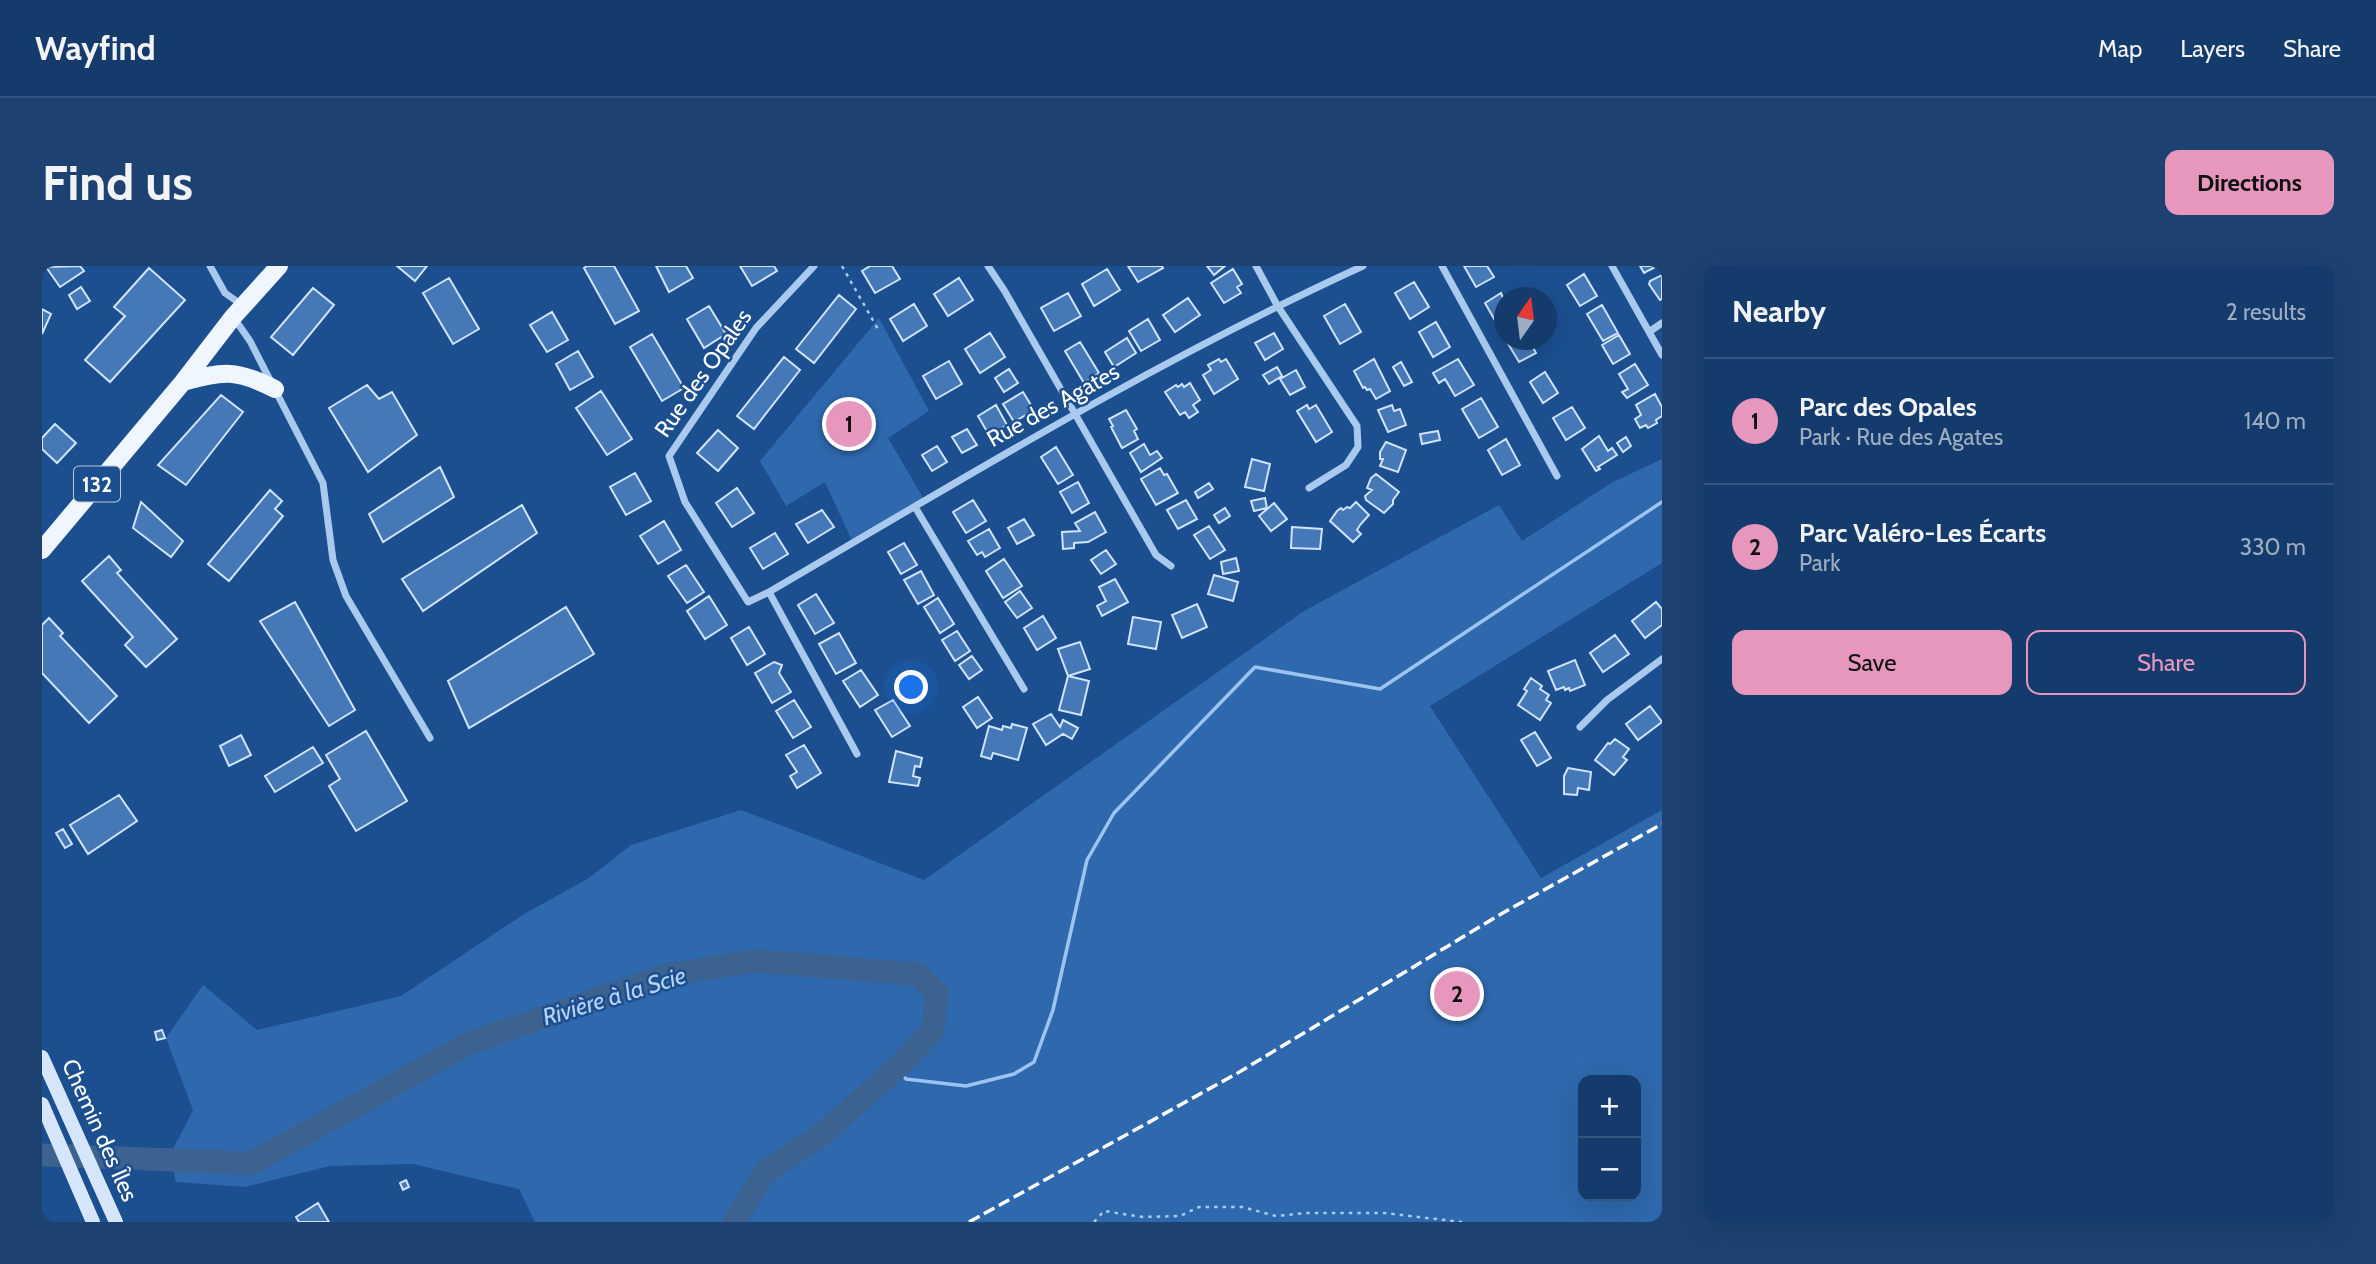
<!DOCTYPE html>
<html lang="en">
<head>
<meta charset="utf-8">
<style>
  body { margin:0; font-family:Cabin,sans-serif; background:#1d4271; color:#f1f3f6 }
  .controls { position:absolute; right:21px; bottom:21px; display:grid; overflow:hidden; border-radius:14px; box-shadow:0 7px 28px #0002 }
  .controls button { width:63px; height:63px; display:grid; place-items:center; padding:0; border:0; border-bottom:2px solid #33557e; background:#143b6b; color:#f1f3f6; font:35px sans-serif }
  .compass { position:absolute; left:1452px; top:21px; width:63px; height:63px; border-radius:50%; background:#143b6b; box-shadow:0 7px 28px #0002; rotate:14deg }
  .you { position:absolute; left:870px; top:422px; width:24px; height:24px; margin:-18px; border:5px solid #fff; border-radius:50%; background:#1a73e8; box-shadow:0 0 0 10px #1a73e833 }
  .badge { display:grid; place-items:center; width:46px; height:46px; border-radius:50%; background:#e797bd; color:#111; font-size:23px; font-weight:700 }
  .pin { position:absolute; translate:-50% -50%; border:4px solid #fff; box-shadow:0 2px 7px #0006 }
  .list { margin:0; padding:0; list-style:none }
  h2 { display:flex; justify-content:space-between; align-items:center; height:91px; margin:0; padding:0 28px; font-size:30px }
  h2 small { font-size:23px; font-weight:400; color:#9dadc1 }
  .list li { display:grid; grid-template-columns:46px 1fr auto; gap:21px; align-items:center; box-sizing:border-box; height:126px; padding:0 28px; border-top:2px solid #33557e }
  .list b { display:block; font-size:26px; white-space:nowrap }
  .list p { margin:0; font-size:23px; white-space:nowrap; color:#9dadc1 }
  .list em { font-size:23px; font-style:normal; color:#9dadc1 }
  .actions { display:flex; gap:14px; padding:21px 28px }
  .actions a { flex:1; padding:16px 0; border:2px solid #e797bd; border-radius:14px; text-align:center; font-size:24px; color:#e797bd }
  .actions .main { background:#e797bd; color:#111 }
  .map { position:relative; flex:none; width:1620px; height:956px; overflow:hidden; border-radius:14px }
  header { display:flex; align-items:center; gap:42px; box-sizing:border-box; height:98px; padding:0 35px; background:#143b6b; border-bottom:2px solid #33557e }
  header strong { font-size:33px }
  nav { display:flex; gap:38px; margin-inline-start:auto; font-size:24px }
  .intro { display:flex; align-items:center; justify-content:space-between; box-sizing:border-box; height:168px; padding:0 42px }
  h1 { margin:0; font-size:49px }
  .button { padding:18px 32px; border-radius:14px; background:#e797bd; color:#111; font-size:24px; font-weight:700 }
  main { display:flex; gap:42px; padding:0 42px }
  aside { flex:1; background:#143b6b; border-radius:14px; box-shadow:0 7px 28px #0002 }
  .map>svg:first-child { display:block }
  .green { fill:#2e69ad; fill-rule:evenodd }
  .lines { fill:none; stroke-linecap:round; stroke-linejoin:round }
  .stream { stroke:#9cc4f0; stroke-width:3.5 }
  .river { stroke:#3c6290; stroke-width:23 }
  .building { fill:#4478b7; stroke:#cfe3fa; stroke-width:2 }
  .path { stroke:#a9c9ee; stroke-width:2.5; stroke-dasharray:3.5 5; stroke-linecap:butt }
  .minor { stroke:#a9c9ee; stroke-width:7 }
  .secondary { stroke:#d6e6fa; stroke-width:14 }
  .primary { stroke:#f0f6ff; stroke-width:18 }
  .rail { stroke:#fff; stroke-width:3.5; stroke-dasharray:12 5; stroke-linecap:butt }
  .labels { text-anchor:middle; dominant-baseline:central; stroke-width:5; stroke-linejoin:round; paint-order:stroke }
  .shield { fill:#1b4f8f; stroke:#bbcadd; stroke-width:2 }
  .shield-label { font-size:21px; font-weight:bold; fill:#fff }
  .street-label { font-size:23px; fill:#fff; stroke:#1b4f8f }
  .water-label { font-size:24px; font-style:italic; fill:#b5d3f5; stroke:#1b4f8f }
</style>
</head>
<body>
<header>
<strong>Wayfind</strong>
<nav><a>Map</a><a>Layers</a><a>Share</a></nav>
</header>
<div class="intro"><h1>Find us</h1><a class="button">Directions</a></div>
<main>
<div class="map">
<svg width="1620" height="956" viewBox="0 0 1620 956">
  <rect width="100%" height="100%" fill="#1b4f8f"/>
  <!-- green -->
  <path class="green" d="M837,52L887,145L846,172L883,235L811,277L783,216L744,240L718,195Z
    M1620,193V297L1388,440L1499,612L1620,544V956H493L477,923L371,898L288,900L203,921L134,916L128,889L151,844L124,772L161,719L215,764L359,730L482,648L547,612L589,579L699,544L882,614L1262,345L1457,239L1480,275L1569,217ZM1594,814V930H1541V814Z"/>
  <g class="lines">
    <!-- stream -->
    <path class="stream" d="M855,802L864,813L924,820L972,808L992,796L1011,744L1045,594L1072,547L1213,401L1338,423L1620,236"/>
    <!-- river -->
    <path class="river" d="M0,889L210,897L427,777L628,708L715,695L875,708L895,727L891,764L855,802L779,869L723,906L692,956"/>
  </g>
  <!-- building -->
  <path class="building" d="M38,0L42,5L18,21L4,1Z
    M355,0H385L373,15Z
    M545,0H572L597,45L573,58L542,2Z
    M614,0H644L651,12L627,26Z
    M698,0H732L735,5L710,20Z
    M828,0H850L858,13L833,27L820,5Z
    M1086,0H1120L1121,2L1096,16Z
    M1165,0H1183L1172,9Z
    M1422,0H1445L1452,11L1434,21Z
    M1598,0H1615L1602,7Z
    M107,2L143,34L68,116L43,94L83,50L72,41Z
    M1065,3L1078,24L1052,40L1040,18Z
    M1191,3L1200,18L1195,21L1199,27L1182,37L1169,17Z
    M1542,8L1555,30L1538,40L1525,19Z
    M1620,9V33L1618,34L1607,18L1608,15Z
    M407,12L437,63L411,78L381,27Z
    M917,12L931,34L906,50L892,28Z
    M1372,16L1387,41L1368,53L1353,27Z
    M39,21L48,35L35,43L27,29Z
    M271,22L292,39L251,89L229,71Z
    M1026,27L1039,50L1012,65L999,42Z
    M1459,27L1462,34V54L1455,58L1443,37Z
    M797,29L814,43L772,97L754,83Z
    M1146,32L1158,49L1133,66L1121,49Z
    M872,38L885,60L861,75L848,53Z
    M1303,38L1319,66L1298,78L1282,50Z
    M1560,39L1576,67L1561,75L1545,48Z
    M667,40L684,68L662,82L645,53Z
    M0,43L9,48L0,68Z
    M510,46L526,74L505,86L488,59Z
    M1106,53L1118,74L1099,85L1087,65Z
    M1394,56L1408,81L1391,91L1377,66Z
    M948,67L963,91L938,107L923,83Z
    M1232,67L1241,83L1223,94L1213,77Z
    M610,68L642,122L620,135L588,81Z
    M1577,69L1588,88L1571,98L1560,79Z
    M1085,72L1094,87L1072,101L1063,86Z
    M1470,74H1487L1494,87L1477,96L1465,76Z
    M1038,76L1057,107L1042,117L1023,85Z
    M536,85L551,111L528,124L514,98Z
    M742,91L758,104L712,163L695,150Z
    M1177,93L1179,96L1184,93L1196,113L1172,128L1161,109L1169,104L1166,99Z
    M1332,93L1348,125L1334,133L1328,123L1325,124L1323,121L1321,122L1312,105Z
    M1416,93L1432,119L1413,130L1403,113L1397,117L1391,107Z
    M907,95L920,118L894,133L881,110Z
    M1359,96L1370,116L1362,120L1351,101Z
    M1593,98L1606,119L1585,132L1580,126L1586,123L1577,108Z
    M1235,101L1240,110L1227,118L1221,109Z
    M967,103L976,117L962,126L953,112Z
    M1254,104L1263,121L1248,129L1238,113Z
    M1503,106L1516,127L1501,137L1488,116Z
    M1148,117L1158,134L1151,139L1156,146L1147,152L1143,146L1138,149L1123,126L1134,119L1136,121L1140,118L1142,121Z
    M325,119L337,133L350,126L375,169L326,206L287,142Z
    M559,125L590,173L565,189L534,142Z
    M981,126L992,144L972,156L961,138Z
    M1613,128L1620,141V150L1614,154L1615,157L1606,162L1604,159L1598,162L1593,153L1599,149L1594,139Z
    M179,129L201,146L144,219L116,199Z
    M1439,132L1456,161L1437,172L1420,143Z
    M954,139L965,159L947,169L936,150Z
    M1265,139L1267,143L1274,139L1290,166L1274,176L1255,145Z
    M1350,139L1352,145L1358,143L1364,159L1346,166L1336,144Z
    M1530,141L1543,162L1524,174L1511,152Z
    M1084,144L1095,163L1092,165L1096,173L1080,182L1069,161L1071,160L1067,153Z
    M13,158L34,177L15,197L0,183V172Z
    M925,163L935,179L920,187L910,171Z
    M676,164L696,182L676,205L655,187Z
    M1396,165L1398,174L1380,178L1378,168Z
    M1557,170L1566,185L1570,182L1575,189L1556,201L1558,203L1554,205L1540,183Z
    M1584,171L1589,180L1581,186L1575,177Z
    M1464,173L1478,199L1460,209L1446,184Z
    M1344,176L1364,184L1356,206L1338,200L1341,193H1338V186Z
    M1102,178L1108,189L1115,185L1120,192L1099,206L1088,187Z
    M895,180L905,196L890,205L880,189Z
    M1014,181L1031,209L1016,218L999,191Z
    M1210,193L1228,198L1222,225L1203,221Z
    M398,201L412,231L341,276L327,248Z
    M1118,202L1122,209L1125,208L1136,227L1114,239L1099,213Z
    M593,207L609,235L584,249L568,221Z
    M1334,208L1357,226L1351,234V238L1342,247L1324,234L1323,230L1330,224L1325,222L1329,212Z
    M1036,216L1047,237L1030,247L1018,226Z
    M1167,217L1171,223L1156,232L1153,226Z
    M695,222L712,247L690,261L674,237Z
    M228,224L240,235L233,243L241,250L187,315L166,298Z
    M1223,232L1225,242L1212,245L1209,235Z
    M931,234L944,255L924,267L911,246Z
    M1144,234L1155,253L1136,263L1125,244Z
    M99,236L141,275L129,291L91,262Z
    M1314,236L1327,249L1318,259L1315,264L1319,268L1311,276L1288,255L1295,245L1299,242L1301,244L1305,241L1308,242Z
    M1232,237L1245,253L1229,265L1217,250Z
    M480,239L495,267L381,345L360,313Z
    M1183,242L1188,250L1177,257L1172,249Z
    M780,244L792,261L766,277L754,258Z
    M1053,246L1064,266L1046,276L1032,277V282L1021,283L1020,266L1038,265L1033,257Z
    M982,253L992,269L975,278L966,262Z
    M622,255L639,284L616,298L598,270Z
    M1167,260L1183,284L1168,293L1152,269Z
    M1250,261L1280,263L1278,283L1249,282Z
    M947,263L958,282L943,291L940,286L935,289L926,275Z
    M733,267L746,288L721,303L708,282Z
    M862,277L875,299L859,308L846,286Z
    M1064,284L1074,298L1059,308L1049,294Z
    M67,290L79,304L75,307L135,373L104,401L83,379L91,371L40,315Z
    M1194,292L1197,305L1181,308L1179,296Z
    M962,293L980,320L961,332L944,305Z
    M644,299L662,326L645,337L626,310Z
    M879,305L892,329L876,338L862,314Z
    M1172,309L1196,316L1191,335L1166,328Z
    M1073,313L1086,336L1060,350L1055,340L1064,335L1057,321Z
    M978,325L990,342L975,352L963,336Z
    M774,328L792,357L773,368L756,339Z
    M667,330L685,359L663,373L645,345Z
    M896,332L912,358L898,367L882,341Z
    M253,336L313,444L287,460L218,355Z
    M1614,336L1620,343V359L1603,372L1590,355Z
    M1155,338L1165,361L1140,372L1130,349Z
    M524,341L552,388L427,462L406,415Z
    M1001,350L1014,372L995,384L982,362Z
    M1091,351L1119,356L1114,383L1086,378Z
    M7,352L21,367L18,370L75,430L47,457L0,407V359Z
    M707,361L723,388L705,399L689,372Z
    M915,365L928,385L913,395L900,374Z
    M797,367L814,397L794,408L777,378Z
    M1573,369L1587,388L1561,406L1548,387Z
    M1038,376L1048,403L1026,410L1016,383Z
    M930,390L940,404L927,413L917,399Z
    M1533,394L1543,419L1528,425L1527,422L1523,424L1522,421L1514,424L1506,405Z
    M732,396L740,399L737,407L749,426L730,437L713,407Z
    M819,404L836,429L818,441L801,415Z
    M1026,410L1047,415L1039,449L1017,444Z
    M1489,412L1500,420L1498,423L1507,429L1504,434L1509,437L1498,454L1476,439L1485,425L1482,423Z
    M936,431L950,452L935,462L921,441Z
    M752,434L769,461L751,472L734,445Z
    M851,434L868,460L850,471L833,444Z
    M1608,440L1620,456L1596,474L1584,458Z
    M1009,448L1018,461L1021,454L1036,462L1030,473L1021,468L1004,479L991,458Z
    M970,458L985,462L976,494L951,487L949,493L939,490L947,460L960,464L961,460L969,462Z
    M324,465L365,535L314,565L287,520L298,513L284,489Z
    M1493,466L1509,492L1495,500L1479,474Z
    M199,469L209,489L187,500L178,480Z
    M1573,473L1587,483L1581,491L1585,494L1572,509L1553,494L1566,477L1568,478Z
    M762,479L779,507L755,522L748,510L755,506L744,489Z
    M271,481L281,497L233,526L223,510Z
    M854,485L880,492L878,501L873,500L871,510L878,512L876,520L847,516Z
    M1526,502L1549,506L1547,524L1536,522L1535,529L1522,528V510Z
    M77,529L95,555L46,588L28,559Z
    M21,563L30,578L23,582L14,567Z
    M120,764L123,772L115,774L113,766Z
    M364,914L367,921L361,924L358,917Z
    M276,937L287,956H257L254,951Z"/>
  <g class="lines">
    <!-- path -->
    <path class="path" d="M800,0L837,65
      M1052,956L1062,945L1101,951L1138,950L1157,941H1200L1234,950L1264,947H1342L1420,956"/>
    <!-- minor -->
    <path class="minor" d="M168,0L183,27L200,39
      M772,0L714,62L627,190L643,236L706,336L727,326C922,212 1115,94 1321,0
      M946,0L962,24L1114,289L1129,300
      M1214,0L1235,39L1315,160L1316,181L1304,199L1267,222
      M1400,0L1515,210
      M1570,0L1620,89
      M192,52L208,75L281,217L291,294L304,330L388,472
      M1607,66L1620,57
      M873,241L982,423
      M727,326L815,488
      M1538,461L1565,434L1620,393"/>
    <!-- secondary -->
    <path class="secondary" d="M0,791L74,956
      M0,838L51,956"/>
    <!-- primary -->
    <path class="primary" d="M141,116C182,105 194,103 233,123
      M0,284L141,116L191,51L237,0"/>
    <!-- rail -->
    <path class="rail" d="M927,956L1194,808L1459,648L1620,558"/>
  </g>
  <g class="labels">
    <!-- shield labels -->
    <rect class="shield" x="32" y="200.5" width="46" height="35" rx="5"/>
    <g class="shield-label">
      <text x="55" y="218">132</text>
    </g>
    <!-- street labels -->
    <g class="street-label">
      <text transform="translate(661 107) rotate(-55)">Rue des Opales</text>
      <text transform="translate(1011 139) rotate(-29)">Rue des Agates</text>
      <text transform="translate(58 864) rotate(66)">Chemin des Îles</text>
    </g>
    <!-- water labels -->
    <g class="water-label">
      <text transform="translate(572 730) rotate(-17)">Rivière à la Scie</text>
    </g>
  </g>
</svg>
<div class="controls">
<button>+</button>
<button>−</button>
</div>
<svg class="compass" viewBox="-18 -18 36 36"><path d="M0-13l5 13h-10z" fill="#e53935"/><path d="M0 13l5-13h-10z" fill="#9dadc1"/></svg>
<div class="you"></div>
<div class="pin badge" style="left:807px;top:158px">1</div>
<div class="pin badge" style="left:1415px;top:728px">2</div>
</div>
<aside>
<h2>Nearby<small>2 results</small></h2>
<ul class="list">
<li><span class="badge">1</span><div><b>Parc des Opales</b><p>Park · Rue des Agates</p></div><em>140 m</em></li>
<li><span class="badge">2</span><div><b>Parc Valéro-Les Écarts</b><p>Park</p></div><em>330 m</em></li>
</ul>
<div class="actions"><a class="main">Save</a><a>Share</a></div>
</aside>
</main>
</body>
</html>
